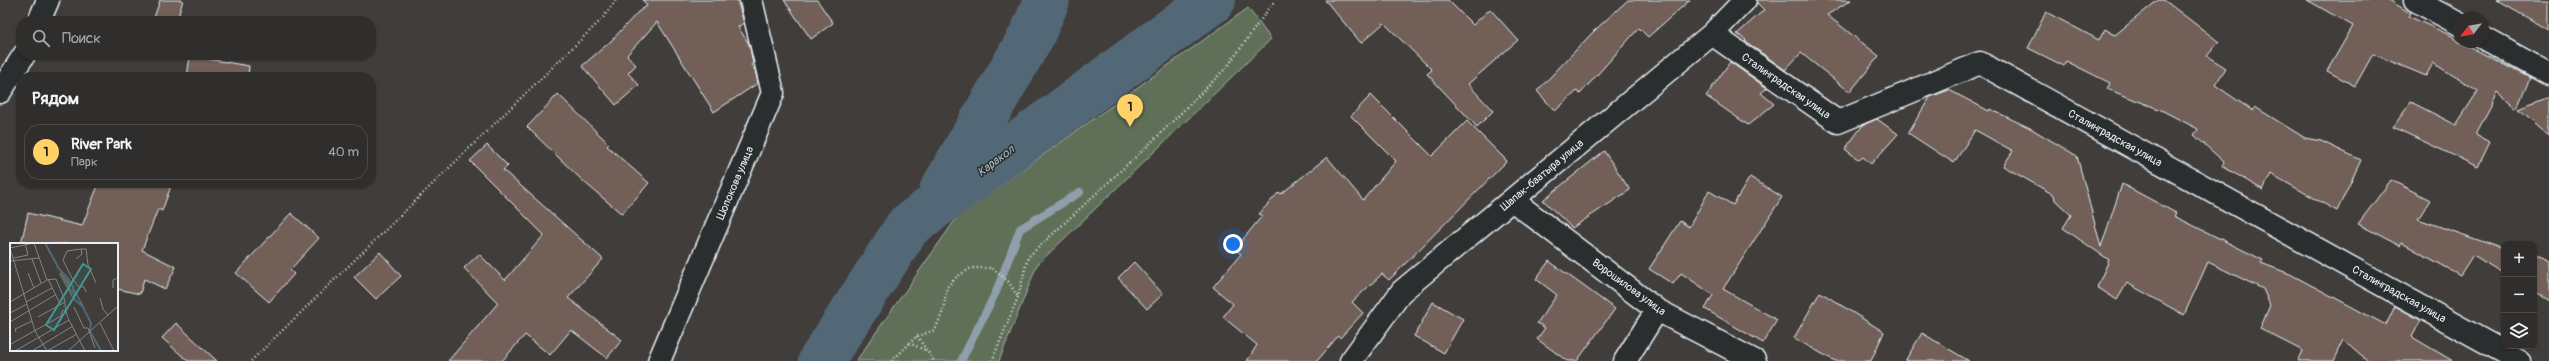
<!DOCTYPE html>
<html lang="ru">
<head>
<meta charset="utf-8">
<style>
  body { margin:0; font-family:Pangolin,sans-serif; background:#3c3a38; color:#f1f3f6 }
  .controls { position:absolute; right:12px; bottom:12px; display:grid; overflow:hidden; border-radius:8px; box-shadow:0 1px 3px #0004 }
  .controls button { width:36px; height:36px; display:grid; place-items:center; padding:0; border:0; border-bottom:1px solid #4b4a48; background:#302e2c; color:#f1f3f6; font:20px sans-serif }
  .compass { position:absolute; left:2453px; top:12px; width:36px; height:36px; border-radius:50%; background:#302e2c; box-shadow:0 1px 3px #0004; rotate:239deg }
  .you { position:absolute; left:1233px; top:244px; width:14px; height:14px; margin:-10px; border:3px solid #fff; border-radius:50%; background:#1a73e8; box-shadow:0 0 0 6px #1a73e833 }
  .badge { display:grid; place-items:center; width:26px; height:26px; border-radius:50%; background:#ffd166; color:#111; font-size:13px; font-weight:700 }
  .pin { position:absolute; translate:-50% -33px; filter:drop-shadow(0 1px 2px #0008) }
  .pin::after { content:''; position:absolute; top:21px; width:14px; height:12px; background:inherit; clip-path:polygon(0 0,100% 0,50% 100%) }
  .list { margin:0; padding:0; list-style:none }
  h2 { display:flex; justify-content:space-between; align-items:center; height:52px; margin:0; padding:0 16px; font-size:17px }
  h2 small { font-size:13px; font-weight:400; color:#a8a8a9 }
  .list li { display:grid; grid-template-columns:26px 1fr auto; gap:12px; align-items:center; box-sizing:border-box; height:56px; margin:0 8px 8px; padding:0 8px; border:1px solid #4b4a48; border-radius:16px }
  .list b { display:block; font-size:15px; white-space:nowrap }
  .list p { margin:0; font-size:13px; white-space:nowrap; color:#a8a8a9 }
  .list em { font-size:13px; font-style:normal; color:#a8a8a9 }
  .icon { flex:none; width:22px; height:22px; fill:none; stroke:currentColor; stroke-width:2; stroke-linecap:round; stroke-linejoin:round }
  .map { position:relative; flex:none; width:2549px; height:361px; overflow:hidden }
  .search { position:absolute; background:#302e2c; box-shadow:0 1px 3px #0004; left:16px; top:16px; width:360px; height:44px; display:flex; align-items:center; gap:10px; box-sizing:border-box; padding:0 14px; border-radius:16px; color:#a8a8a9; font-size:15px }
  .panel { position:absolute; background:#302e2c; box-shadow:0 1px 3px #0004; left:16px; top:72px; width:360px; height:116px; border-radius:16px }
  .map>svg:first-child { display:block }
  .green { fill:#607059; stroke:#a4b0a8 }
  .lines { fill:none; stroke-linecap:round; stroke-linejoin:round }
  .stream { stroke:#8f9fab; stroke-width:8 }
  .river { stroke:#536877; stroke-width:46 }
  .building { fill:#726159; stroke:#e8f1f8 }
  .minor-casing { stroke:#e8f1f8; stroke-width:25 }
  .path { stroke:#e8f1f8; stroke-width:2.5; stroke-dasharray:1 3; stroke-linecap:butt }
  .minor { stroke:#2a2d2e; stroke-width:22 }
  .labels { text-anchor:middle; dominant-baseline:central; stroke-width:3; stroke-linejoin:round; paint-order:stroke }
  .street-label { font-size:11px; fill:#e8f1f8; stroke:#2a2d2e }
  .water-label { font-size:12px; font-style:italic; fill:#acbac4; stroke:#2a2d2e }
  .inset-river { fill:none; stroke:#536877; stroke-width:2 }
  .inset-road { fill:none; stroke:#838587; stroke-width:1 }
  .view { fill:#459590; fill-opacity:0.15; stroke:#459590; stroke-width:2 }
  .inset-edge { fill:none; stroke:#e8f1f8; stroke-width:2 }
</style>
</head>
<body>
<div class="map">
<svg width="2549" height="361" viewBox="0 0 2549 361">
  <rect width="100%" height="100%" fill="#403d3b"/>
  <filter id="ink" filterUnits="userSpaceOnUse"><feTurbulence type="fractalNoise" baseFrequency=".025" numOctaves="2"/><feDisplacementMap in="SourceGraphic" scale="8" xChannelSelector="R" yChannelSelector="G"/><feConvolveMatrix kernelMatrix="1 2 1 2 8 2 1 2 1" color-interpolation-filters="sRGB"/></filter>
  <g filter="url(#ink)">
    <!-- green -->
    <path class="green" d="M1248,8L1271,39L1037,265L999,361H856L958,216Z"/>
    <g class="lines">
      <!-- stream -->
      <path class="stream" d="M961,361L996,292L1020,229L1080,192"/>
      <!-- river -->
      <path class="river" d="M942,191L1032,35L1047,0
        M821,361L908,226L1213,0"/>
    </g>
    <!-- building -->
    <path class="building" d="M160,0H183L177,21L154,18Z
      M643,0H737L744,23L738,27L749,44L753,63L751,65L755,70L758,83L714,112L657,22L627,55L636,65L628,73L639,85L616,105L582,66L611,41L638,12L647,6Z
      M784,0H817L833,23L811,39Z
      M1325,0H1448L1473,25L1490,9L1518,40L1468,84L1493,111L1477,127L1427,74L1432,70L1384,23L1361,43Z
      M1628,0H1690L1648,37L1639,28L1580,94L1577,91L1555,111L1537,91L1595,30Z
      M1757,0H1851L1827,15L1879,56L1850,92L1801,53L1785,70L1745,41L1746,40L1737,34L1764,10L1757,3Z
      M2158,0H2164L2219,42L2207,56L2226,68L2215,85L2253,111L2255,107L2305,138L2321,141L2361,160L2337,211L2271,174L2263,190L2222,166L2224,162L2194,135L2198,129L2161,110L2107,89L2110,83L2066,61L2064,66L2028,48L2046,12L2099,40L2105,29L2115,35Z
      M2307,0H2389L2410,13L2408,16L2452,36L2459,42L2530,78L2517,108L2498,92L2476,134L2490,142L2478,167L2393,127L2411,102L2456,125L2478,91L2433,63L2426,76L2373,54L2355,86L2327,71L2353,26Z
      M2496,0H2549V30Z
      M190,56L249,66L248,77H187Z
      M1730,62L1767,88L1761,93L1774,104L1748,125L1706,96Z
      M1949,90L1989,111L1990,109L2030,128L2077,156L2101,247L2122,184L2176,213L2174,216L2263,260L2261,263L2290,274L2386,325L2395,306L2421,320L2412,337L2453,361H2368L2344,340L2334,361H2298L2303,351L2260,329L2270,305L2263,289L2208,262L2184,315L2127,283L2117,300L2097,287L2109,260L2063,228L2071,215L2055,200L2054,195L2003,166L2013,151L1975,130L1954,163L1908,133L1930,97Z
      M558,94L609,144L607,146L649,183L622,214L584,182L527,127Z
      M1371,95L1432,156L1467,121L1507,161L1389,280L1382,274L1352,302L1363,313L1340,338L1338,336L1317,361H1247L1257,345L1223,317L1233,304L1213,287L1241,254L1235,249L1262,216L1259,214L1279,192L1281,194L1327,157L1363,200L1396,161L1351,116Z
      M2549,97V135L2519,109Z
      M1877,119L1898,134L1871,164L1863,157L1859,160L1845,149L1863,125Z
      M487,145L508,166L503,170L603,259L568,298L622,340L607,358L571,330L550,355L525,335L502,361H448L498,303L464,268L479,254L505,280L544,235L470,161Z
      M1604,151L1630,190L1572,228L1543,200Z
      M1750,177L1782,197L1723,289L1777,320L1763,343L1705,309L1713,295L1681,273L1673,284L1649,269L1680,221L1689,227L1709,191L1733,205Z
      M2391,180L2430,200L2418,219L2504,249V274L2473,255L2460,275L2402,243L2400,246L2358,224Z
      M99,183H172L162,211L158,209L142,250L176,267L165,289L144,279L140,294L117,289V244H21L28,213L82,226Z
      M291,213L319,238L290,270L294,274L269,302L236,273Z
      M380,252L401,276L376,299L354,277Z
      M2534,253L2549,261V301L2534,292Z
      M1549,261L1615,309L1577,361H1567L1537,339L1545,328L1537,323L1557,295L1536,279Z
      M1134,262L1163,294L1147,309L1118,278Z
      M1820,292L1884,332L1871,361H1835L1794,338Z
      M1433,302L1463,319L1444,353L1414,336Z
      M176,323L217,361H188L162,338Z
      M1922,333L1969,361H1905Z"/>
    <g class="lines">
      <defs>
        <path id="minor" d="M2415,0L2459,24
          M39,21L48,0
          M1712,34L1838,122L1980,63L2520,361
          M2483,38L2549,74
          M0,92L24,55
          M1512,200L1657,310L1755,361
          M659,361L773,93L751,0
          M1351,361L1402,291L1712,34L1745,0
          M1625,361L1657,310"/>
      </defs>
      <!-- minor casing -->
      <use href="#minor" class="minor-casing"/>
      <!-- path -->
      <path class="path" d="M917,336L934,361
        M909,343L927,351
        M251,361L602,19L616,0
        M892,361L917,336L935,330L943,311L947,287L955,278L971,268H992L1008,281L1018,297
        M992,361L1018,297L1028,257L1157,137L1227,67L1275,0"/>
      <!-- minor -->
      <use href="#minor" class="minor"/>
    </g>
  </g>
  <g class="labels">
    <!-- street labels -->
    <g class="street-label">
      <text transform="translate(1786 86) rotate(35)">Сталинградская улица</text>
      <text transform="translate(2115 138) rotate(29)">Сталинградская улица</text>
      <text transform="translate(1542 175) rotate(-40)">Шапак-баатыра улица</text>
      <text transform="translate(735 183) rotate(-67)">Шопокова улица</text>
      <text transform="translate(1629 287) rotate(36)">Ворошилова улица</text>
      <text transform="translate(2399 294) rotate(29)">Сталинградская улица</text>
    </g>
    <!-- water labels -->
    <g class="water-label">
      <text transform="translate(996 161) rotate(-37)">Каракол</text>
    </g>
  </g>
  <!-- overview -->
  <g transform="translate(10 243)">
    <rect width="108" height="108" fill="#403d3b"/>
    <path d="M51,29L59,38L63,56L49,31Z" fill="#607059"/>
    <path class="inset-river" d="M35,0L49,26L58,35L63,44L64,56L73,64L81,80L80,88L91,108M53,34L61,49M64,47L74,65"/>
    <path class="inset-road" d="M24,0L37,37L46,36L54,55L57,73L75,108M0,5L25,88L37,108L67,91M0,5L24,0M71,6H76L78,22L86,40M57,8L53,17L62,35L68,43L74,44L76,49M57,8L71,6L72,11L66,16M4,15L18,12L15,0M22,16L31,40M0,18L29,15M18,30L24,45M38,36L50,61M103,45V37L108,35M90,55L93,66L98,72M0,59L37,37M16,59L42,45M64,64L74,85H78L85,105M0,70L17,61M28,74L55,59M0,79L45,52M90,80L104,108M6,89L5,86L22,78M1,101L51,73L52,68L56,67M5,108L59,77M22,108L63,83M58,108L108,63"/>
    <path class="view" d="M73,21L81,26L44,87L36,82Z"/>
    <rect width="108" height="108" class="inset-edge"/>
  </g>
</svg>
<div class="controls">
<button>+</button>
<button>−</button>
<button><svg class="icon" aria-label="layers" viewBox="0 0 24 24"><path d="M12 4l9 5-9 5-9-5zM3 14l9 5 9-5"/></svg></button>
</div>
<svg class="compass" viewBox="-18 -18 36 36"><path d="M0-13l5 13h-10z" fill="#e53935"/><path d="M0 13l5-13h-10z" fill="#a8a8a9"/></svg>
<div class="you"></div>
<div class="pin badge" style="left:1130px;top:127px">1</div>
<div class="search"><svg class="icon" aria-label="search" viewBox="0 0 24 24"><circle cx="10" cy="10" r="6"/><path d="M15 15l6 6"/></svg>Поиск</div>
<section class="panel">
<h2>Рядом<small></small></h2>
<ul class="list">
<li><span class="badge">1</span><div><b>River Park</b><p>Парк</p></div><em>40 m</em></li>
</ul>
</section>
</div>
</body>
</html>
